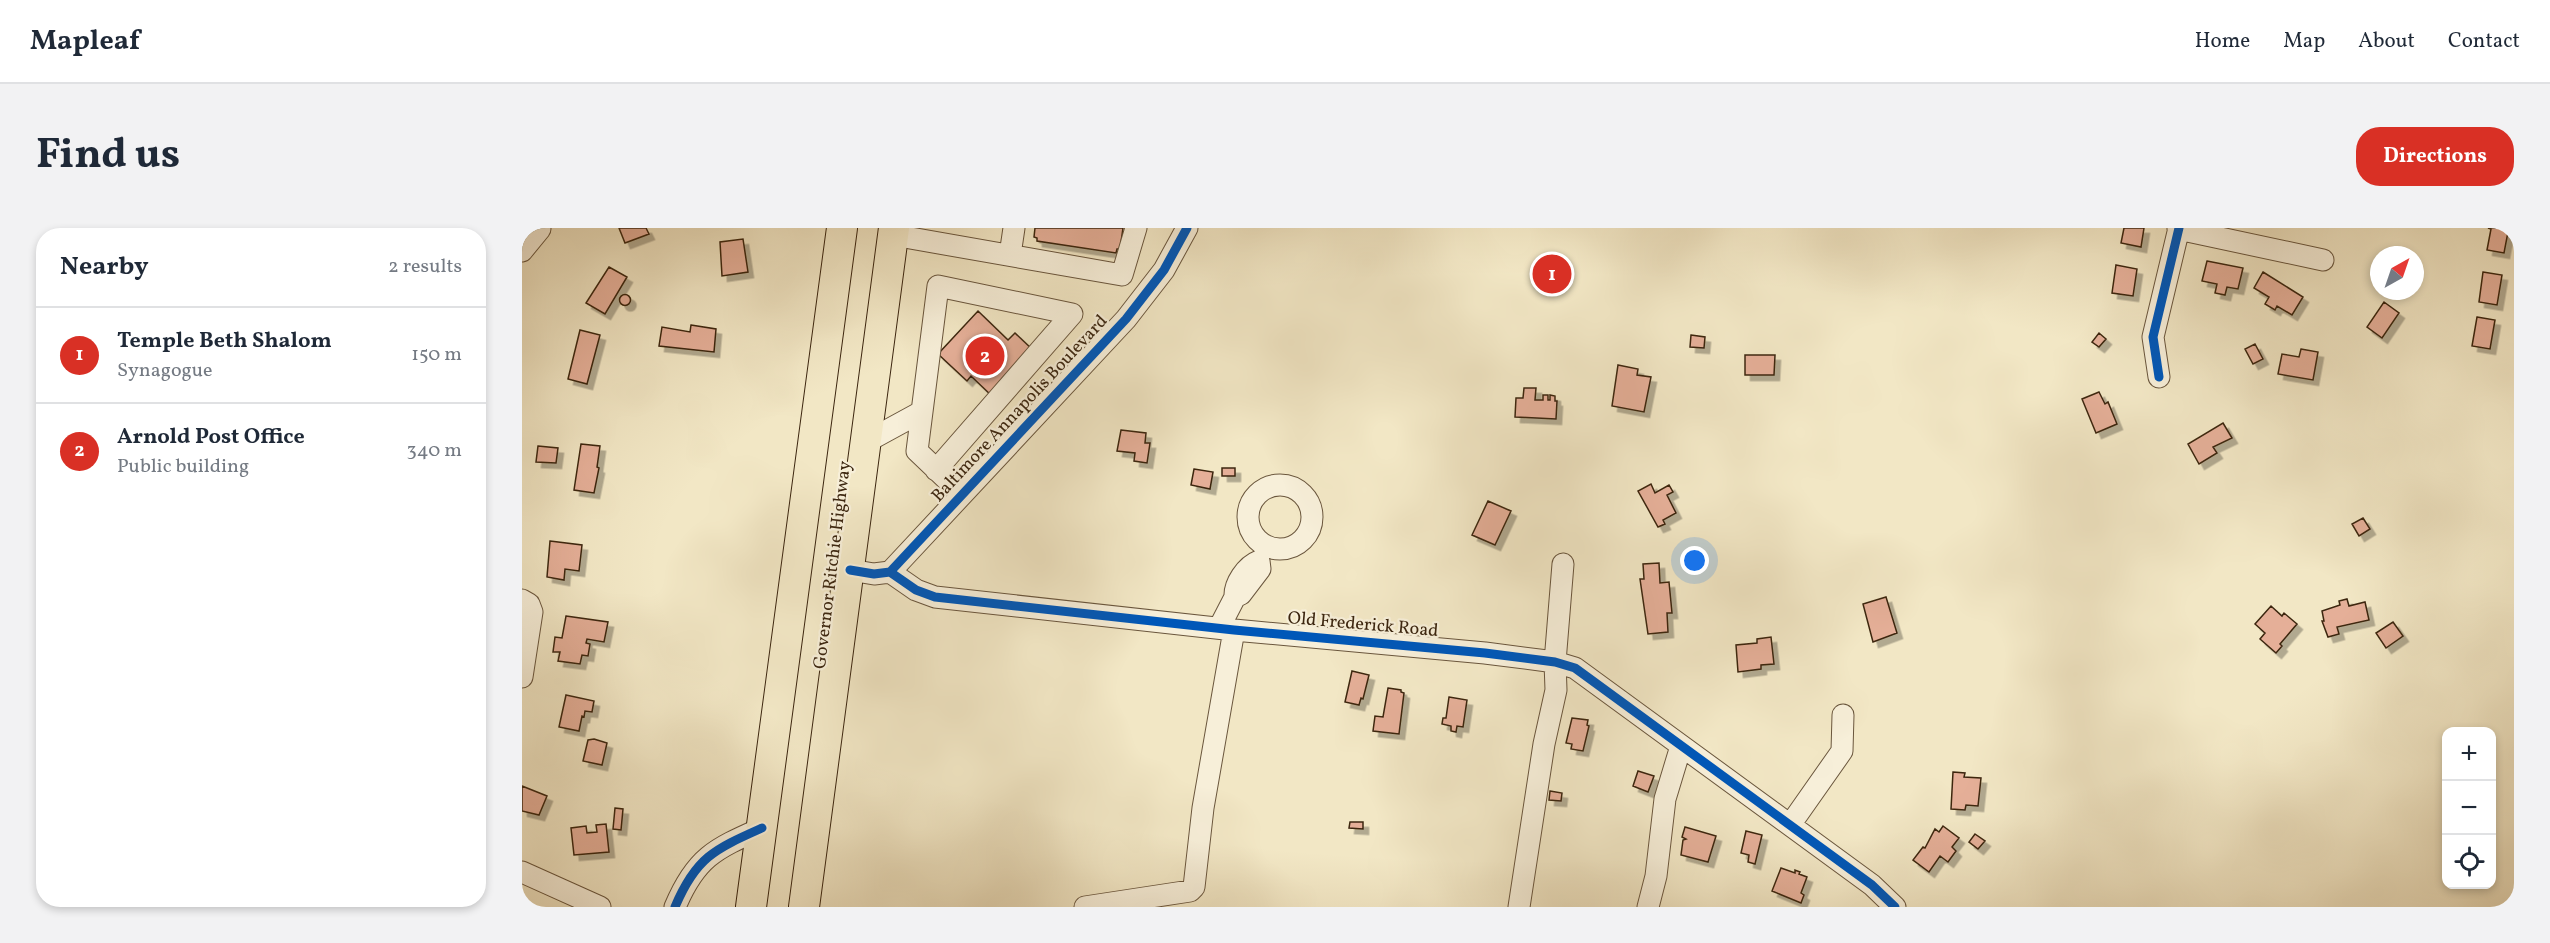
<!DOCTYPE html>
<html lang="en">
<head>
<meta charset="utf-8">
<style>
  body { margin:0; font-family:Vollkorn,serif; background:#f2f2f3; color:#1f2937 }
  .controls { position:absolute; right:18px; bottom:18px; display:grid; overflow:hidden; border-radius:12px; box-shadow:0 3px 9px #0003 }
  .controls button { width:54px; height:54px; display:grid; place-items:center; padding:0; border:0; border-bottom:2px solid #e0e1e3; background:#fff; color:#1f2937; font:30px sans-serif }
  .compass { position:absolute; left:1848px; top:18px; width:54px; height:54px; border-radius:50%; background:#fff; box-shadow:0 3px 9px #0003; rotate:40deg }
  .you { position:absolute; left:1173px; top:333px; width:21px; height:21px; margin:-15px; border:4px solid #fff; border-radius:50%; background:#1a73e8; box-shadow:0 0 0 9px #1a73e833 }
  .badge { display:grid; place-items:center; width:39px; height:39px; border-radius:50%; background:#d93025; color:#fff; font-size:20px; font-weight:700 }
  .pin { position:absolute; translate:-50% -50%; border:3px solid #fff; box-shadow:0 2px 6px #0006 }
  .list { margin:0; padding:0; list-style:none }
  h2 { display:flex; justify-content:space-between; align-items:center; height:78px; margin:0; padding:0 24px; font-size:26px }
  h2 small { font-size:20px; font-weight:400; color:#747a83 }
  .list li { display:grid; grid-template-columns:39px 1fr auto; gap:18px; align-items:center; box-sizing:border-box; height:96px; padding:0 24px; border-top:2px solid #e0e1e3 }
  .list b { display:block; font-size:22px; white-space:nowrap }
  .list p { margin:0; font-size:20px; white-space:nowrap; color:#747a83 }
  .list em { font-size:20px; font-style:normal; color:#747a83 }
  .icon { flex:none; width:33px; height:33px; fill:none; stroke:currentColor; stroke-width:2; stroke-linecap:round; stroke-linejoin:round }
  .map { position:relative; flex:none; width:1992px; height:679px; overflow:hidden; border-radius:24px }
  header { display:flex; align-items:center; gap:36px; box-sizing:border-box; height:84px; padding:0 30px; background:#fff; border-bottom:2px solid #e0e1e3 }
  header strong { font-size:28px }
  nav { display:flex; gap:33px; margin-inline-start:auto; font-size:21px }
  .intro { display:flex; align-items:center; justify-content:space-between; box-sizing:border-box; height:144px; padding:0 36px }
  h1 { margin:0; font-size:42px }
  .button { padding:15px 27px; border-radius:24px; background:#d93025; color:#fff; font-size:21px; font-weight:700 }
  main { display:flex; gap:36px; padding:0 36px }
  aside { flex:1; background:#fff; border-radius:24px; box-shadow:0 3px 9px #0003 }
  .map>svg:first-child { display:block }
  .building { fill:#e5af98; stroke:#3c2610; stroke-width:1.5; filter:url(#shadow) }
  .lines { fill:none; stroke-linecap:round; stroke-linejoin:round }
  .minor-casing { stroke:#6a563d; stroke-width:23 }
  .highway-casing { stroke:#3c2610; stroke-width:32 }
  .minor { stroke:#f7efd9; stroke-width:21 }
  .highway { stroke:#f2e7c5; stroke-width:30 }
  .cycleway-casing { stroke:#f7efd9; stroke-width:13 }
  .cycleway { stroke:#0057b8; stroke-width:9 }
  .labels { text-anchor:middle; dominant-baseline:central; stroke-width:4.5; stroke-linejoin:round; paint-order:stroke }
  .street-label { font-size:18px; fill:#3c2610; stroke:#f7efd9 }
</style>
</head>
<body>
<header>
<strong>Mapleaf</strong>
<nav><a>Home</a><a>Map</a><a>About</a><a>Contact</a></nav>
</header>
<div class="intro"><h1>Find us</h1><a class="button">Directions</a></div>
<main>
<aside>
<h2>Nearby<small>2 results</small></h2>
<ul class="list">
<li><span class="badge">1</span><div><b>Temple Beth Shalom</b><p>Synagogue</p></div><em>150 m</em></li>
<li><span class="badge">2</span><div><b>Arnold Post Office</b><p>Public building</p></div><em>340 m</em></li>
</ul>
</aside>
<div class="map">
<svg width="1992" height="679" viewBox="0 0 1992 679">
  <defs>
    <filter id="shadow"><feDropShadow dx="5.5" dy="5.5" stdDeviation="0" flood-color="#0004"/></filter>
  </defs>
  <rect width="100%" height="100%" fill="#f2e7c5"/>
  <filter id="stains"><feTurbulence type="fractalNoise" baseFrequency=".00333" numOctaves="4"/><feColorMatrix values="0 0 0 0 .2 0 0 0 0 .09 0 0 0 0 .02 0 0 0 .5 -.17"/></filter>
  <radialGradient id="worn" r=".72"><stop offset=".6" stop-color="#630" stop-opacity="0"/><stop offset="1" stop-color="#630" stop-opacity=".3"/></radialGradient>
  <!-- building -->
  <path class="building" d="M97,0H124L127,6L103,15Z
    M513,0H601L598,21H595L594,25L515,13V10L512,9Z
    M1602,0H1622L1619,19L1599,15Z
    M1966,0H1984V3L1986,4L1982,25L1965,22L1969,1Z
    M221,11L226,44L200,48L198,14Z
    M1685,33L1721,40L1716,61L1705,59L1703,67L1693,65L1695,56L1680,53Z
    M1594,37L1615,41L1611,68L1590,65Z
    M87,39L105,49L83,86L64,75Z
    M1741,44L1781,69L1770,87L1755,78L1753,82L1743,76L1747,69L1732,60Z
    M1961,44L1980,47L1975,77L1957,74Z
    M97.5 72a5.5 5.5 0 1 1 11 0a5.5 5.5 0 1 1-11 0Z
    M1862,74L1877,85L1860,110L1845,99Z
    M456,83L486,112L493,105L512,123L471,169L449,148L445,153L416,126Z
    M1955,89L1973,92L1968,121L1950,118Z
    M169,97L194,101L192,124L137,118L140,99L168,104Z
    M58,102L78,107L65,156L46,151Z
    M1577,105L1584,111L1577,119L1570,114Z
    M1169,107L1183,109L1182,120L1168,119Z
    M1733,116L1741,131L1731,136L1723,121Z
    M1779,121L1796,124L1791,152L1756,146L1760,126L1777,129Z
    M1223,127H1253L1252,147H1223Z
    M1096,137L1116,141L1115,147L1129,149L1122,184L1090,178Z
    M1002,160H1014L1013,172H1021V167H1026V172H1028V167L1033,168V173H1035L1034,191L993,189L994,170H1001Z
    M1577,164L1583,176L1586,174L1595,196L1574,205L1560,171Z
    M1701,195L1710,210L1691,219L1695,225L1677,236L1666,216Z
    M599,202L624,205L623,215H628L625,235L612,233L613,225L595,223Z
    M59,216L78,218L75,239L77,240L72,265L52,262Z
    M16,218L36,220L34,235L14,234Z
    M700,240H713V248H700Z
    M672,241L691,244L688,261L669,257Z
    M1129,256L1133,265L1147,257L1151,264L1145,267L1154,285L1141,292L1143,296L1136,299L1116,263Z
    M966,273L989,283L973,317L950,307Z
    M1841,290L1848,301L1837,308L1830,296Z
    M28,313L60,317L57,343L43,341L42,352L25,349Z
    M1137,335L1138,355L1147,354L1150,385H1145L1146,404L1126,406L1118,351H1122L1121,336Z
    M1364,369L1375,405L1351,414L1341,376Z
    M1825,371L1827,378L1843,374L1847,392L1815,399L1817,406L1806,409L1800,393H1802L1800,383L1818,377L1817,373Z
    M1749,378L1760,388L1762,385L1775,396L1758,416L1760,418L1754,425L1738,411L1743,405L1733,396Z
    M44,388L86,394L82,414L65,411L64,415L68,416L66,428L60,427L58,436L36,433L38,424H31L33,409L40,410Z
    M1871,394L1881,408L1864,420L1854,405Z
    M1249,409L1252,436L1239,437V441L1216,444L1214,417L1235,415V411Z
    M830,443L847,447L841,471L839,470L837,477L823,474Z
    M866,460L879,462V464L882,465L877,506L851,503L853,488L861,489Z
    M44,467L72,473L70,484L63,483L62,489L60,488L57,503L37,499Z
    M927,469L945,472L941,499L935,498L934,504L929,503V498L920,496L921,490H924Z
    M1050,490L1066,492L1065,497L1067,498L1061,523L1049,521L1050,516L1044,515Z
    M72,511L85,515L80,537L61,533L66,512Z
    M1116,543L1132,548L1126,564L1111,558Z
    M1431,544L1443,545L1442,549L1459,550L1456,578L1444,577L1443,582L1429,581Z
    M0,558L25,568L17,587L0,583Z
    M1028,563L1040,565L1039,573L1027,572Z
    M93,580L101,581L99,602L91,601Z
    M828,594H841V601L827,600Z
    M84,596L87,624L52,627L49,600L64,598L65,605L75,604L74,597Z
    M1421,598L1437,610L1430,619L1434,623L1426,634L1418,628L1407,644L1391,632L1401,619L1403,620L1413,601L1417,604Z
    M1163,599L1194,608L1186,634L1159,627L1161,612L1164,611L1160,609Z
    M1224,603L1240,607L1233,636L1226,634L1227,627L1219,625Z
    M1453,606L1463,613L1456,621L1447,614Z
    M1259,640L1273,645V642L1278,644L1277,646L1285,649L1279,665L1282,667L1279,675L1250,663Z"/>
  <g class="lines">
    <defs>
      <path id="minor" d="M1656,1L1801,32
        M371,7L600,47L614,0
        M0,23L18,1
        M488,27L492,0
        M1637,149L1631,109L1657,0
        M344,214L399,184
        M414,242L550,86L416,58L395,223L440,266
        M726 289a32 32 0 1 1 64 0a32 32 0 1 1-64 0Z
        M328,342L352,346L368,344L604,91L642,42L665,0
        M368,344L394,362L413,369L712,402L963,425L1033,434L1053,440L1350,657L1373,679
        M0,372L7,376L10,384L0,449
        M697,400L713,369L719,366L738,341L737,333C724,338 712,356 713,369
        M1268,597L1320,523L1321,487
        M0,644L78,679
        M153,679C174,629 193,621 240,600
        M563,679L668,663L672,659L681,580L712,402
        M997,679L1022,516L1034,462L1033,434L1041,336
        M1126,679L1134,648L1143,571L1159,518"/>
      <path id="highway" d="M229,679L320,0
        M282,679L372,0"/>
    </defs>
    <!-- minor casing -->
    <use href="#minor" class="minor-casing"/>
    <!-- highway casing -->
    <use href="#highway" class="highway-casing"/>
    <!-- minor -->
    <use href="#minor" class="minor"/>
    <!-- highway -->
    <use href="#highway" class="highway"/>
    <defs>
      <path id="cycleway" d="M1637,149L1631,109L1657,0
        M328,342L352,346L368,344L604,91L642,42L665,0
        M368,344L394,362L413,369L712,402L963,425L1033,434L1053,440L1350,657L1373,679
        M153,679C174,629 193,621 240,600"/>
    </defs>
    <!-- cycleway casing -->
    <use href="#cycleway" class="cycleway-casing"/>
    <!-- cycleway -->
    <use href="#cycleway" class="cycleway"/>
  </g>
  <g class="labels">
    <!-- street labels -->
    <g class="street-label">
      <text transform="translate(498 181) rotate(-47)">Baltimore Annapolis Boulevard</text>
      <text transform="translate(311 337) rotate(-83)">Governor Ritchie Highway</text>
      <text transform="translate(841 397) rotate(5)">Old Frederick Road</text>
    </g>
  </g>
  <rect width="100%" height="100%" filter="url(#stains)"/>
  <rect width="100%" height="100%" fill="url(#worn)"/>
</svg>
<div class="controls">
<button>+</button>
<button>−</button>
<button><svg class="icon" aria-label="locate" viewBox="0 0 24 24"><circle cx="12" cy="12" r="6"/><path d="M12 2v4M12 18v4M2 12h4M18 12h4"/></svg></button>
</div>
<svg class="compass" viewBox="-18 -18 36 36"><path d="M0-13l5 13h-10z" fill="#e53935"/><path d="M0 13l5-13h-10z" fill="#747a83"/></svg>
<div class="you"></div>
<div class="pin badge" style="left:1030px;top:46px">1</div>
<div class="pin badge" style="left:463px;top:128px">2</div>
</div>
</main>
</body>
</html>
